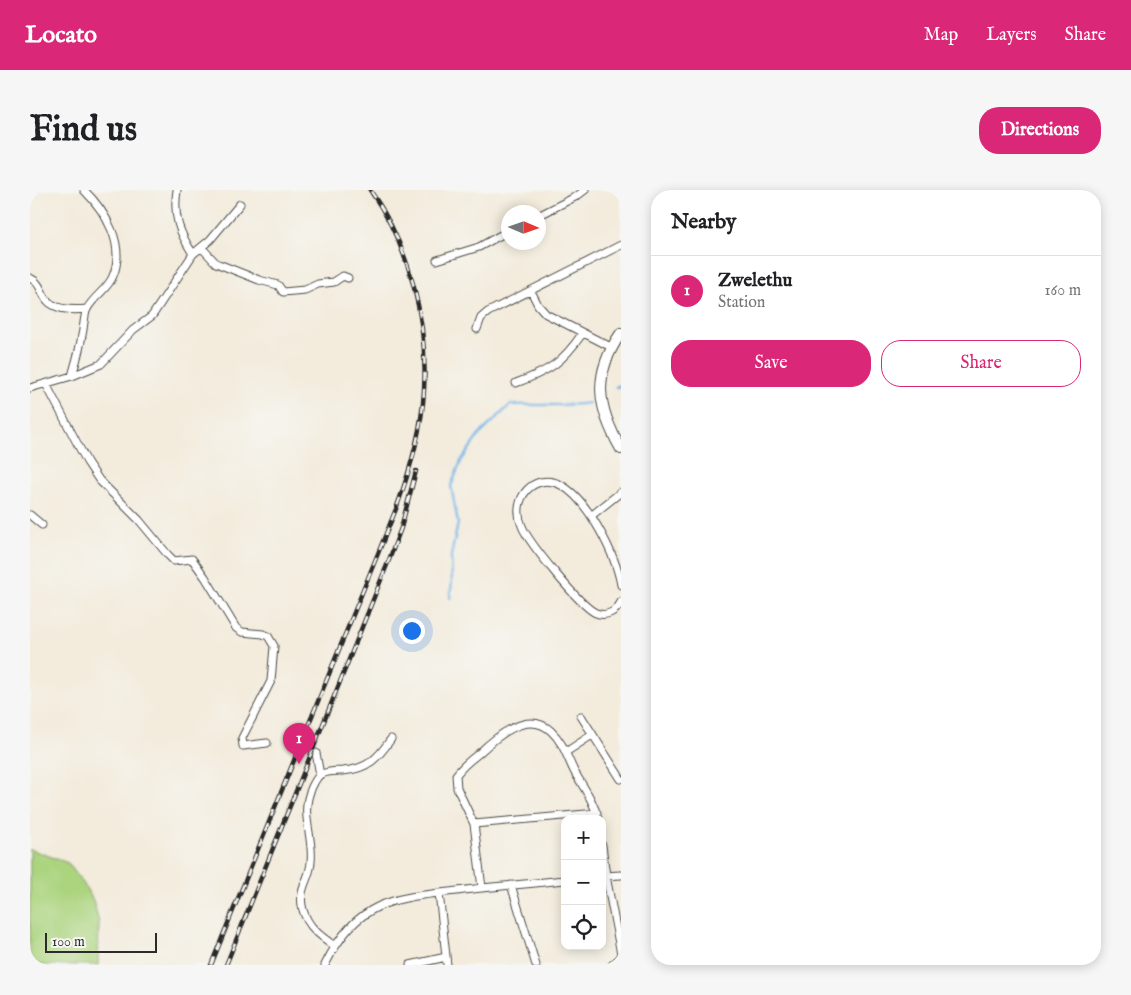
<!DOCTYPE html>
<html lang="en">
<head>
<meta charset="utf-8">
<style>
  body { margin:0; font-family:"IM FELL English",serif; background:#f6f6f6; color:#202124 }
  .controls { position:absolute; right:15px; bottom:15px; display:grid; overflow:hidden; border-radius:10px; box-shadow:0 2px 12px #0003 }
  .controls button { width:45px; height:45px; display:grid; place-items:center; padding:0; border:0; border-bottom:1px solid #e0e0e0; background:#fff; color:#202124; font:25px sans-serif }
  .compass { position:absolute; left:471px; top:15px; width:45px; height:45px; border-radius:50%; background:#fff; box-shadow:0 2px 12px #0003; rotate:92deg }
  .scale { position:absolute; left:15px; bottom:12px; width:112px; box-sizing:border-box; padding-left:5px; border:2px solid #2b2b2b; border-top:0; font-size:14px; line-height:18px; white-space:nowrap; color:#2b2b2b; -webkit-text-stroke:4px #f6f6f2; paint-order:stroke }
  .you { position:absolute; left:381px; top:440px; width:18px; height:18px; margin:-12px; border:4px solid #fff; border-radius:50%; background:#1a73e8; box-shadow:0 0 0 8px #1a73e833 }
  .badge { display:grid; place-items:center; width:32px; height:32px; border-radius:50%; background:#db2777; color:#fff; font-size:16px; font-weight:700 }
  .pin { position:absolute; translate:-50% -41px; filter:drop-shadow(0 1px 2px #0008) }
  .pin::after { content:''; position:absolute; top:26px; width:18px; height:15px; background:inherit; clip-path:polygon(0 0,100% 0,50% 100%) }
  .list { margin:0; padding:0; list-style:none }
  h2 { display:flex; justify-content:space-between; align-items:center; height:65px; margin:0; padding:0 20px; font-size:21px }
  h2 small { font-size:16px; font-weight:400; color:#757577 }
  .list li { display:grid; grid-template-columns:32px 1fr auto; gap:15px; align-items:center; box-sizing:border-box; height:70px; padding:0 20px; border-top:1px solid #e0e0e0 }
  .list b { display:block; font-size:19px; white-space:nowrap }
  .list p { margin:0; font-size:16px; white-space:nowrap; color:#757577 }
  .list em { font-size:16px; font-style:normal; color:#757577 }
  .actions { display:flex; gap:10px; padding:15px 20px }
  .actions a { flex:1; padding:11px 0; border:1px solid #db2777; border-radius:20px; text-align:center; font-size:18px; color:#db2777 }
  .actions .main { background:#db2777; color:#fff }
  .icon { flex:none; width:28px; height:28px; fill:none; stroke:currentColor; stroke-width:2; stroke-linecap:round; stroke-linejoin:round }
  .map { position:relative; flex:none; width:591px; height:775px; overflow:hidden; border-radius:20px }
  header { display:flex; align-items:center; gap:30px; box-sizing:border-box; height:70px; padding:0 25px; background:#db2777; color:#fff }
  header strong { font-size:24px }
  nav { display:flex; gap:28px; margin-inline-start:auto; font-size:18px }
  .intro { display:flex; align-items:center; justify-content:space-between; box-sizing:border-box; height:120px; padding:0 30px }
  h1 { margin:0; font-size:35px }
  .button { padding:12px 22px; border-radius:20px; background:#db2777; color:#fff; font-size:18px; font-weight:700 }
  main { display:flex; gap:30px; padding:0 30px }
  aside { flex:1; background:#fff; border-radius:20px; box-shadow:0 2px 12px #0003 }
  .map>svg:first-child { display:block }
  .green { fill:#acd47f; stroke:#6c8055 }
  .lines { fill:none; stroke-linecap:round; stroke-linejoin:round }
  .stream { stroke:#6fb2e4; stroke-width:2.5 }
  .street-casing { stroke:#494845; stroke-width:9 }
  .secondary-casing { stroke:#494845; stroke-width:12 }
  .street { stroke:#fff; stroke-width:7 }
  .secondary { stroke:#fff; stroke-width:10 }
  .rail-casing { stroke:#2b2b2b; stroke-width:4.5 }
  .rail { stroke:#f6f6f2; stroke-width:2.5; stroke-dasharray:8; stroke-linecap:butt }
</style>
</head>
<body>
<header>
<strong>Locato</strong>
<nav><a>Map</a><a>Layers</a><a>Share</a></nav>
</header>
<div class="intro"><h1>Find us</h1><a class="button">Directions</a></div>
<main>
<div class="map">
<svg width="591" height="775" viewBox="0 0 591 775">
  <rect width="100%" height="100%" fill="#f6f6f2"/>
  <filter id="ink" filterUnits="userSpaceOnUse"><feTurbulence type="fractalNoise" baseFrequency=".02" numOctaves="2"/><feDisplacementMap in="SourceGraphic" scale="10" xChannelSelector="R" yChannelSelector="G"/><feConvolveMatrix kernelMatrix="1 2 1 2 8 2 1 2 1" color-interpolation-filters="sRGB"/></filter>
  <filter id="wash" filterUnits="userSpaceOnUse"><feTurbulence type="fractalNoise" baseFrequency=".0096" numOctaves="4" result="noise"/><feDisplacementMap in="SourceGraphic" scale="20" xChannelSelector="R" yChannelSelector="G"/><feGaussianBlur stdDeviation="1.12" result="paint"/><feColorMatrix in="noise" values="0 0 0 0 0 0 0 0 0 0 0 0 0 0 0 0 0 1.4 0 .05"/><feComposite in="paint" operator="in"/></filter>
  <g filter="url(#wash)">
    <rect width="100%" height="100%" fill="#f3ebdb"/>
    <!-- green -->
    <path class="green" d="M0,659L38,673L53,693L63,710L69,732L68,775H0Z"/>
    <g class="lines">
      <!-- stream -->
      <path class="stream" d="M586,197L591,195
        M420,408L422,391L421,366L428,333L421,296L431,271L449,245L480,215C507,214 533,217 559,213"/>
    </g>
  </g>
  <g filter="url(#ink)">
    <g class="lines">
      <defs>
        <path id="street" d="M147,0C143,27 149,42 163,64
          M508,26L547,6L555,0
          M172,58L186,73L229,90L248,95L253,102L275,100L288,94L304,92L313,86L318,88
          M407,70L449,57L478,41
          M0,88C12,93 11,106 20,113C30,121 46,120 57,119
          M501,101L508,115L516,124L581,157
          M447,139L451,128L458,122L591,55
          M42,186C46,172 50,159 52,145C54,137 54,125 57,119C64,106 78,99 83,86C96,54 75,21 54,0
          M486,193C519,181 532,173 552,144
          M16,194L57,272L69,290L109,330L138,365L144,371L162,369L175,387L206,438L212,442L233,444L238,446L244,456L241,491L212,548L213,556L237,553
          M0,198L42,186L71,174L103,140L122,126L163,64L180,50L210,14
          M0,325L12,335
          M561,326L591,302
          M591,395C586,366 558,309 531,295C504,281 480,309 492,336C498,352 551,417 566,423C576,427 586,422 591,412
          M551,526L591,589
          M536,562L562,545
          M286,563L290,585
          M444,634L567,623
          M572,655L576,686L591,764
          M573,686L591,685
          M481,695L506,775
          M452,698L444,634L427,598L426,585C432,577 440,570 448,564C465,548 497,519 521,541C533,552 537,567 544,581C553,597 564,611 568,629
          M409,703L417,775
          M305,756C290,746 278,737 273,720C267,699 280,690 281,672C284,645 269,624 282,597C284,593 286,588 290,585C296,581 306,581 313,581C338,579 348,568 361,549
          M295,775C327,710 363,708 427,701C463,696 499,694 535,690
          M380,775L416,767
          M582,775L591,767"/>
        <path id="secondary" d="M591,143C562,185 567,217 591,259"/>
      </defs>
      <!-- street casing -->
      <use href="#street" class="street-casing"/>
      <!-- secondary casing -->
      <use href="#secondary" class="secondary-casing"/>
      <!-- street -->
      <use href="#street" class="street"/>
      <!-- secondary -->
      <use href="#secondary" class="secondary"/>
      <defs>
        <path id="rail" d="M181,775L366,319C380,281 392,241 394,200C398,131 380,57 340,0
          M196,775L359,370L371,338L386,281"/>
      </defs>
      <!-- rail casing -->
      <use href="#rail" class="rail-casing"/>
      <!-- rail -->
      <use href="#rail" class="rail"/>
    </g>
  </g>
</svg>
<div class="controls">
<button>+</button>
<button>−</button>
<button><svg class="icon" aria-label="locate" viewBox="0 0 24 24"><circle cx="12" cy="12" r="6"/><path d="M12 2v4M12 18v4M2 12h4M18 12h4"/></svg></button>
</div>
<svg class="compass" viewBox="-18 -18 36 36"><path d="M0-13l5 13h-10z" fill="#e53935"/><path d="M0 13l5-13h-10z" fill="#757577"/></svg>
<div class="scale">100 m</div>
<div class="you"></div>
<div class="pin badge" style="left:269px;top:574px">1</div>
</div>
<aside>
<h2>Nearby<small></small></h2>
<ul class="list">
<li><span class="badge">1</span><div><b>Zwelethu</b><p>Station</p></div><em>160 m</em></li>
</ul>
<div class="actions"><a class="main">Save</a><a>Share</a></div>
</aside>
</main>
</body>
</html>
